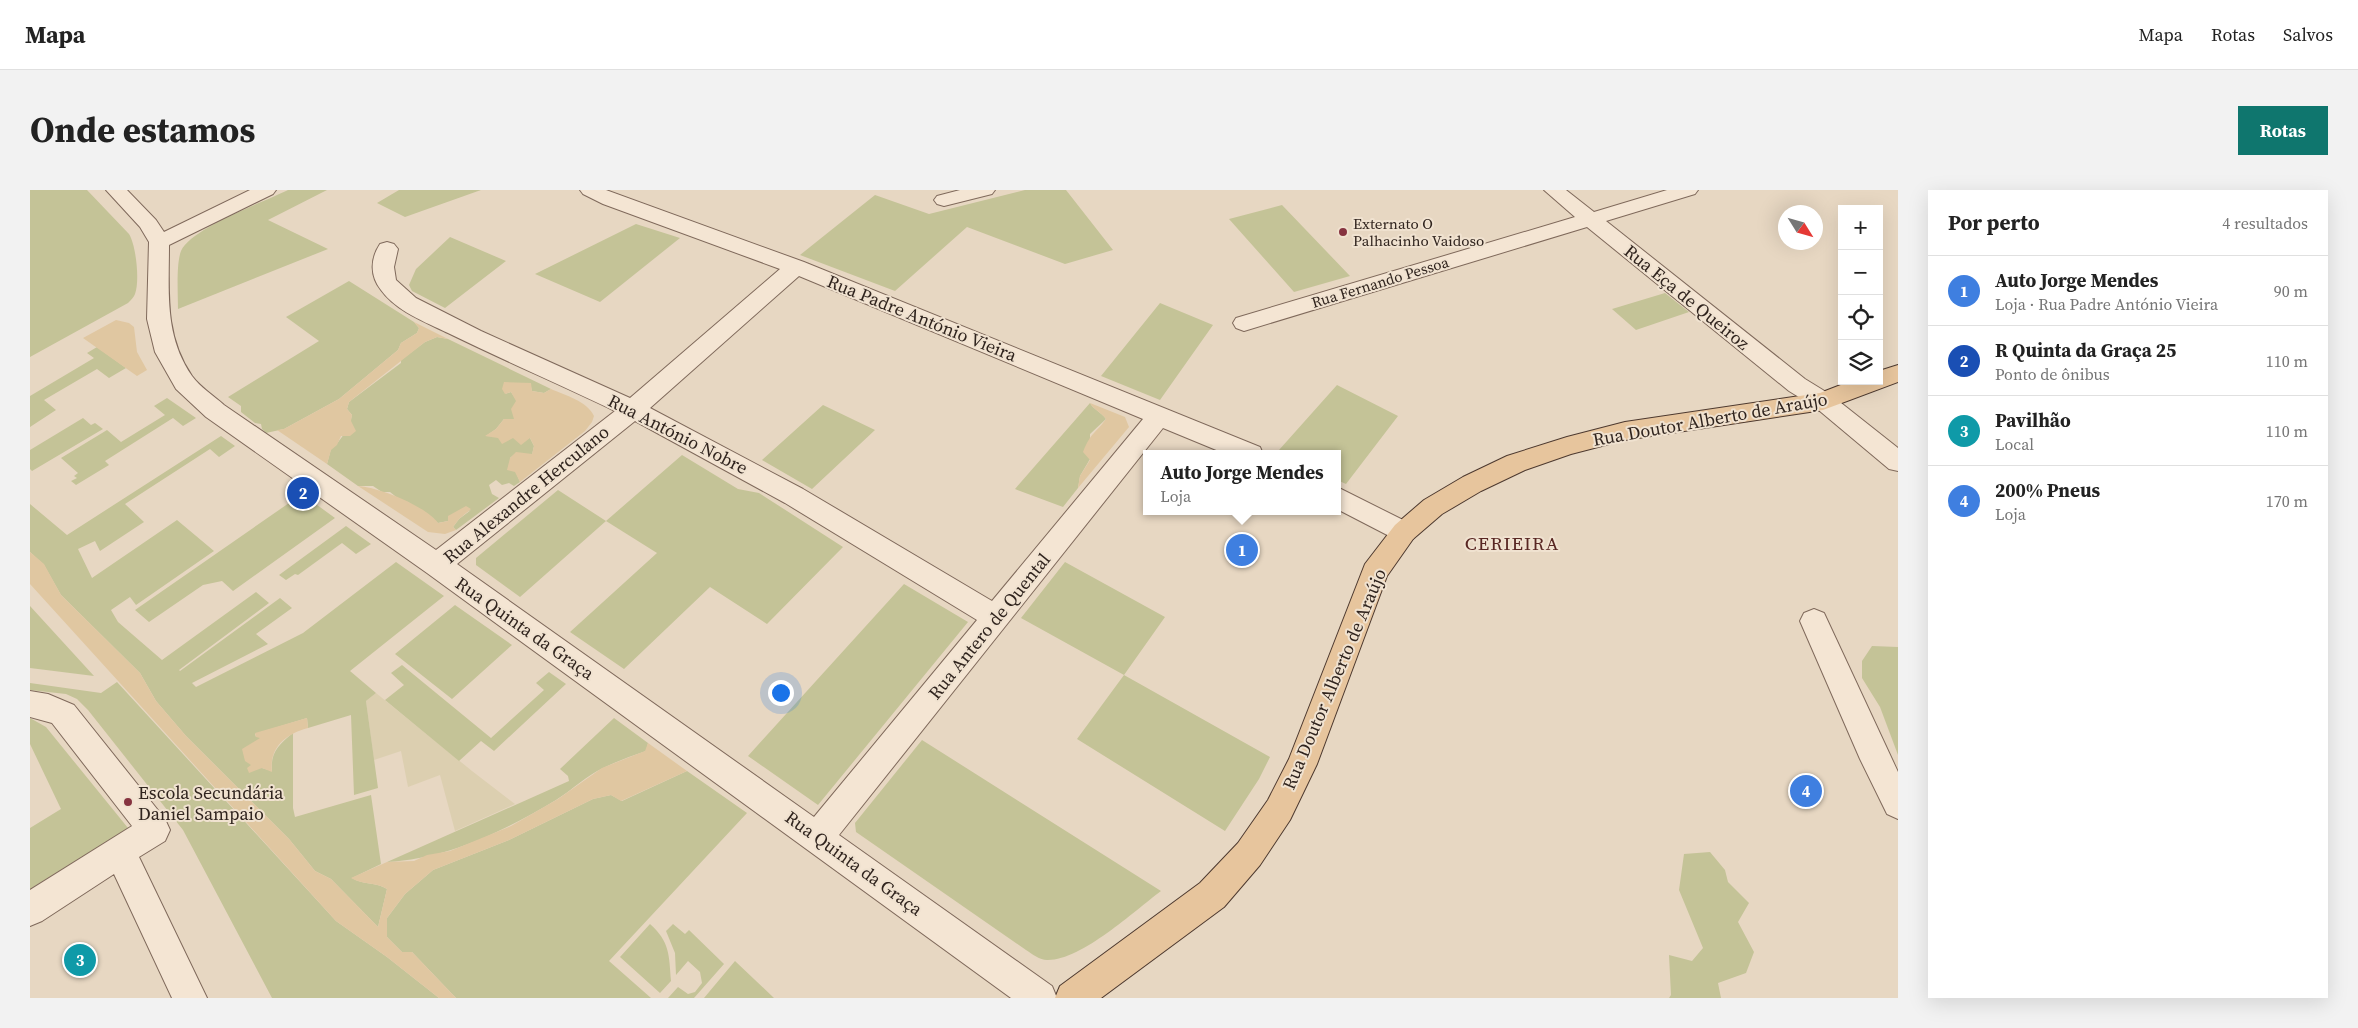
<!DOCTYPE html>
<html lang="pt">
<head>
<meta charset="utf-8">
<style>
  body { margin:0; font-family:"Source Serif 4",serif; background:#f2f2f2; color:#222 }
  .controls { position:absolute; right:15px; top:15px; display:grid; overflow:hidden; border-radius:0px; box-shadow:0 5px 20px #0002 }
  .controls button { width:45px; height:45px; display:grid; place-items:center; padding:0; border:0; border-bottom:1px solid #e0e0e0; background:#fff; color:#222; font:25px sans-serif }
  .compass { position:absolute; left:1748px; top:15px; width:45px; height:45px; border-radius:50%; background:#fff; box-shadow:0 5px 20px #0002; rotate:127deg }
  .you { position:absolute; left:750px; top:502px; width:18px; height:18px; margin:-12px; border:4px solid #fff; border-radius:50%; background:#1a73e8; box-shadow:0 0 0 8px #1a73e833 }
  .badge { display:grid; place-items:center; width:32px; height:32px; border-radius:50%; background:#0f766e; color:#fff; font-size:16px; font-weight:700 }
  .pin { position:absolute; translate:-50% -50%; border:2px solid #fff; box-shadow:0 1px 5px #0006 }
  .popup { position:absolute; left:1113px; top:260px; width:198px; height:65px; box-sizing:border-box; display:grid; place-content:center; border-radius:0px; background:#fff; filter:drop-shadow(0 1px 4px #0005); font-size:16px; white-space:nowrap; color:#767676 }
  .popup b { font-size:19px; color:#222 }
  .popup::after { content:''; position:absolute; left:50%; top:100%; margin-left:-10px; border:10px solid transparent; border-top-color:#fff }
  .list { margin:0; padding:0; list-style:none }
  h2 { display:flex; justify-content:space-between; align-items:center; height:65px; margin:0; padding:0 20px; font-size:21px }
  h2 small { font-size:16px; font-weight:400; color:#767676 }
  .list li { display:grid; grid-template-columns:32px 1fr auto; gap:15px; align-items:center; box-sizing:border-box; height:70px; padding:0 20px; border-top:1px solid #e0e0e0 }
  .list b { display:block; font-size:19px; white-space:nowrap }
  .list p { margin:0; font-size:16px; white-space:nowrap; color:#767676 }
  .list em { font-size:16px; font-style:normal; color:#767676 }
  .icon { flex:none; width:28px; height:28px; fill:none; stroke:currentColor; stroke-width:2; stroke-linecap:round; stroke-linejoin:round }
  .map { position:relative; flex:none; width:1868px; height:808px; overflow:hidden; border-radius:0px }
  header { display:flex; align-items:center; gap:30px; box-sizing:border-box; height:70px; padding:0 25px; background:#fff; border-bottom:1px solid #e0e0e0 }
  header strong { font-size:24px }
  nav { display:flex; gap:28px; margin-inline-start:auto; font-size:18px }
  .intro { display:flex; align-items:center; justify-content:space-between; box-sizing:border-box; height:120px; padding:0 30px }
  h1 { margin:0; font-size:35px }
  .button { padding:12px 22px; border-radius:0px; background:#0f766e; color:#fff; font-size:18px; font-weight:700 }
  main { display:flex; gap:30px; padding:0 30px }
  aside { flex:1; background:#fff; border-radius:0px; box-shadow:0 5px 20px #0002 }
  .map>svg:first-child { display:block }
  .farmland { fill:#dccfb0 }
  .green { fill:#c4c397 }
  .sand { fill:#e0c7a1 }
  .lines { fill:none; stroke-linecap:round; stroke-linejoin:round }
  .minor-casing { stroke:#7f695b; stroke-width:2 }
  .major-casing { stroke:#4d392f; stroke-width:2 }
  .minor { fill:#f4e5d3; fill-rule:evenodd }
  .major { fill:#e7c59d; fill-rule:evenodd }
  .poi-dot { fill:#86333f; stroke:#f0e2d0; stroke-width:2 }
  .labels { text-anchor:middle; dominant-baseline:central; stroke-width:4; stroke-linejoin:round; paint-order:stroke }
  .far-poi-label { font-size:15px; fill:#30241e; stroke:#f0e2d0; text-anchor:start }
  .far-street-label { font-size:15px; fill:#30241e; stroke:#f0e2d0 }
  .street-label { font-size:18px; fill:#30241e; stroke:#f0e2d0 }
  .poi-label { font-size:18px; fill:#30241e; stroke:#f0e2d0; text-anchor:start }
  .neighbourhood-label { font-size:19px; letter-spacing:1px; fill:#582622; stroke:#f0e2d0 }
</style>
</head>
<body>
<header>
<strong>Mapa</strong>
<nav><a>Mapa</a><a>Rotas</a><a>Salvos</a></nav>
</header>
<div class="intro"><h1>Onde estamos</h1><a class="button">Rotas</a></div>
<main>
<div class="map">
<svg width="1868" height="808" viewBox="0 0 1868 808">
  <rect width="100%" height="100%" fill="#e7d7c2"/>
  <!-- farmland -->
  <path class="farmland" d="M346,503L442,581L485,614L425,641L410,585L378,597L371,561L344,570L336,511Z"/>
  <!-- green -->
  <path class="green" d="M0,0H57L99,44C106,55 110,91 105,104C104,107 101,110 98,113L0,167Z
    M258,0H297L238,30L298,59L148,119C148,104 146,74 151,61C161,38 234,12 258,0Z
    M369,0H451L375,27L347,13Z
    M995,0H1036L1083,60L1035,74L937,37L865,101L770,65L845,5L899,24Z
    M1252,15L1320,86L1264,102L1199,29Z
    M606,34L650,48L570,112L505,84Z
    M420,47L476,71L415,118L382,101L379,95L386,79Z
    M319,91L384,132L389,138L387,143L371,153L368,160L309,209L254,239L236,243L232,239L231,234L225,233L211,222V216L198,207L289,151L256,127Z
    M1635,103L1659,122L1606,140L1582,119Z
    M1130,113L1183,135L1130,210L1071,186Z
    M407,147L418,149L521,199L514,203L502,201L500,193H490L475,204L481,202L487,211L484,229H474L466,239L456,246L500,248L504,256L502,265L486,263L480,268L490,292L484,296L479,293L472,295L466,290L459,295L462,304L469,308L426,340L423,337L429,329L441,320L418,331L408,333L378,312L370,310L360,302H352L343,296H328L297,274L301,259C310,252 320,237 322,225L317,219L319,212L371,173V170L395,152Z
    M67,157L96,178L79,188L67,179L14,210L26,220L0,237V206L64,168L57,163Z
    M1307,195L1368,226L1316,294L1307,290V264H1256L1249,260Z
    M137,208L166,228L153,236L143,228L75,271L79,275L46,295L41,291L47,288L44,286L48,283L31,268L77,240L91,252L135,225L124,216Z
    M1060,213C1064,220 1071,222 1076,229L1060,244V269L1050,286L1048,298L1033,317L985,299Z
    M793,215L845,240L782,299L732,270Z
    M53,228L61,235L65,233L73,239L2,281L0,279V260Z
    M191,246L205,256L189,267L180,259L95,314L114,332L70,361L65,351L48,359L62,388L147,330L184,361L106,415L100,407L81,420L88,432L132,470L226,402L239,413L149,480L150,481L250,408L262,418L226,444L238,454L162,493L166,497L273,443L366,372L414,406L320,481L346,503L336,511L348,598L324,605L321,525L278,538L277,528L225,544L226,547H231L232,578L242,581C240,563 249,554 263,543V618L265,627L341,605L351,674L322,688C333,695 346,692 357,699L348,737L301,689L285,681L259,649L156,546L126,511L110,483L31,405L14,375L0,362V314L37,345Z
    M652,265L708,299L729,303L813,357L737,434L680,397L594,479L540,442L627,363L576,331L490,407L446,375V368L528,300L576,331Z
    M272,304L305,328L203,401L192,391L173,395L119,432L105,420Z
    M316,336L341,354L326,364L312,353L268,385L265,384L256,390L249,385Z
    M1035,372L1135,427L1094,485L1240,567L1229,589L1195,641L1047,549L1094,485L991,428Z
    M874,394L938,432L788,615L718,566Z
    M425,415L482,455L422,509L365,464Z
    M0,416L64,486L0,478Z
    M1842,456L1868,457V565L1850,517L1832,488V471Z
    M372,475L461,548L514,500L506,493L519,482L536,494L464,561L451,551L429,571L355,510L374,495L361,483Z
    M87,492L306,731L357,767L409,808H242L153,640L58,520L47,509L36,504L0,500V493L71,503Z
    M0,528L16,537L98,638L0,699V638L31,619L0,554Z
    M584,528L618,553L616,561C602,566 587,571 573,578C556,586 542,600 526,610C474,641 418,669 357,672L539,591L538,586L530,579Z
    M892,550L1131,701C1104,721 1051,771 1017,770C1010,770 1002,764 996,760L826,642L825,633Z
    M657,581L717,623L579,771L621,808H426L382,762H372L357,747V728L375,704L403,680L479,650L563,609L581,605L592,611Z
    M1680,662L1695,680L1698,692L1719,713L1708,732L1724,762L1716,783L1688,793L1691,808H1639L1641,805L1639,765L1662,771L1673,758L1649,700L1654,664Z
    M620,734C640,752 639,765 641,791L630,803L590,767Z
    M643,734L655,744L659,740L694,774L664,808H638L648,797L658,804L665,802L672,793L670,782L658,771L646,785L645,763L636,741Z
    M705,771L744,808H674Z"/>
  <!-- sand -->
  <path class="sand" d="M86,130L99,133L104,137L107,162L117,180L107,186L53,148Z
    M384,132L418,149L407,147L395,152L319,212L317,219L322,225L321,231L326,241L320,246H311L307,255L301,260L297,274L247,240L254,239L309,209L368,160L371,153L387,143L389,138Z
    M474,192L501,193L502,201L514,203L521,199C535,205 557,211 564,226L562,232L555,241L490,292L485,282L477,280L480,268L486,262L502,264L504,256L500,248L491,255L483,248L472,254L468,248L455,246L466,239L474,229H484L481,219L486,211L481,202L475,204L472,199Z
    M1060,213L1095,227L1099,237L1048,298L1050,286L1060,270L1053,262C1061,242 1065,244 1076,229C1071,222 1064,220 1060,213Z
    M328,296C348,297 396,316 408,333L418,331V326L436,316L441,319L429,329L423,337L426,340L415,344L398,342Z
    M0,362L14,374L31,405L110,483L126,511L156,546L259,649L285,681L301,689L348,737L357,699C346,692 333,695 321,688L357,672L384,671L397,665L420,661L481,636L528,609L572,578L615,561L618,553L657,581L591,611L581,605L563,609L479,650L403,680L375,704L357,728V747L372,762H382L426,808H409L357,767L306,731L0,394Z
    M277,528L278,538C256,544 239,557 242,582L232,578L219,583L217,578L221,575L215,571L212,559L230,548L226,547L225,543Z"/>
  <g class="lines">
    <defs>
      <path id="minor" d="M76,0H97L126,30L134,42L220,0H246L243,4L139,55C139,101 134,146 162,186C170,197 184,206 194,215L406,360L585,221C529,194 473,170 418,143C395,132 366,121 351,100C340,86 340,69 350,54L357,52L364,54L368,59L364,77L366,90L386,108L451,141L600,208L750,79L573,14L553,4L550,0H576L774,72L1230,257L1233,264H1196L1133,238L809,645L1022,796L1027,808H981L397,383L176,227L146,199L125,162L117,129L119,52L110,37ZM769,86L1113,229L962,411L773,299L620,218ZM605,231L755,313L947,430L784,627L427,374Z
        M930,0H965L962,4L914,16L907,14L904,10L907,6Z
        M1514,0H1536L1564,22L1637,0H1668L1665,4L1576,31L1775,189L1801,205L1868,258V281L1859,279L1785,217L1759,201L1557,37L1214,141L1206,138L1203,133L1206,128L1545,27Z
        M1307,297L1383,335L1387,342L1383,349L1374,352L1365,349L1307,319Z
        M1784,419L1794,423L1868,582V629L1857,624L1830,569L1770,431L1774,423Z
        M0,501L18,504L44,515L135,629L140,640L135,651L109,667L177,808H142L84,684L12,731L0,736V700L102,636L22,533L0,527Z"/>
      <path id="major" d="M1868,175V192L1793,220L1595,250L1541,264L1495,280L1451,301L1412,324L1383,349L1357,386L1287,574L1260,630L1230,675L1194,717L1071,808H1025L1030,796L1170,693L1208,653L1238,610L1259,569L1335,374L1365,335L1394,310L1433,287L1477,266L1537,247L1595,232L1790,203L1821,191H1849V181Z"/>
    </defs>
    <!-- minor casing -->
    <use href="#minor" class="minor-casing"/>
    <!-- major casing -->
    <use href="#major" class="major-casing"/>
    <!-- minor -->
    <use href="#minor" class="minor"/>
    <!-- major -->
    <use href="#major" class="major"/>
  </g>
  <!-- markers -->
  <g class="poi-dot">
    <circle cx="1313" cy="42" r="5"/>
    <circle cx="98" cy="612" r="5"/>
  </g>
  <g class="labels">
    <!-- far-poi labels -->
    <g class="far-poi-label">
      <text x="1323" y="33">Externato O<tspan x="1323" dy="17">Palhacinho Vaidoso</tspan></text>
    </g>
    <!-- far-street labels -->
    <g class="far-street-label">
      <text transform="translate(1350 92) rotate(-17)">Rua Fernando Pessoa</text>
    </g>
    <!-- street labels -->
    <g class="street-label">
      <text transform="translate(1657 107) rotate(39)">Rua Eça de Queiroz</text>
      <text transform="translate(892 128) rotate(22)">Rua Padre António Vieira</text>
      <text transform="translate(1680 229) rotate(-10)">Rua Doutor Alberto de Araújo</text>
      <text transform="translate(648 244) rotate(27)">Rua António Nobre</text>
      <text transform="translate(496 304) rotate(-39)">Rua Alexandre Herculano</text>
      <text transform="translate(959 436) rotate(-51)">Rua Antero de Quental</text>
      <text transform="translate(495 438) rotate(35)">Rua Quinta da Graça</text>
      <text transform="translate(1304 489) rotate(-67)">Rua Doutor Alberto de Araújo</text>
      <text transform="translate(824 673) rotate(36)">Rua Quinta da Graça</text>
    </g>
    <!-- poi labels -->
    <g class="poi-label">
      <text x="108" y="602">Escola Secundária<tspan x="108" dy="21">Daniel Sampaio</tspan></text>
    </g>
    <!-- neighbourhood labels -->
    <g class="neighbourhood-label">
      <text x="1482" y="353">CERIEIRA</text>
    </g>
  </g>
</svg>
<div class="controls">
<button>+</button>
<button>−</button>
<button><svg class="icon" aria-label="locate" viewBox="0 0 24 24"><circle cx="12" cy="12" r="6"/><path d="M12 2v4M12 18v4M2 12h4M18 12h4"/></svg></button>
<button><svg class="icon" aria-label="layers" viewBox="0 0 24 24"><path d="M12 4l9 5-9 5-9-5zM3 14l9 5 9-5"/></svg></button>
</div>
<svg class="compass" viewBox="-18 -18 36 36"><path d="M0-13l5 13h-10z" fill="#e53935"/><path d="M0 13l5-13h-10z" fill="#767676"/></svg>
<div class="you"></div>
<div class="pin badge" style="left:1212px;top:360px;background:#3f7fe0">1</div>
<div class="popup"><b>Auto Jorge Mendes</b>Loja</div>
<div class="pin badge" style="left:273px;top:303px;background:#1a4fb4">2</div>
<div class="pin badge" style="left:50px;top:770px;background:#0f9aa8">3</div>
<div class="pin badge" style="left:1776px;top:601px;background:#3f7fe0">4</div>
</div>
<aside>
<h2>Por perto<small>4 resultados</small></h2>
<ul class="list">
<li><span class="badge" style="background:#3f7fe0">1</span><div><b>Auto Jorge Mendes</b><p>Loja · Rua Padre António Vieira</p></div><em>90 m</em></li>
<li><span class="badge" style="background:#1a4fb4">2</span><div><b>R Quinta da Graça 25</b><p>Ponto de ônibus</p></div><em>110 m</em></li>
<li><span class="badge" style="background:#0f9aa8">3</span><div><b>Pavilhão</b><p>Local</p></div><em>110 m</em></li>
<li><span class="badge" style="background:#3f7fe0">4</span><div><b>200% Pneus</b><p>Loja</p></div><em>170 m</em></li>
</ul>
</aside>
</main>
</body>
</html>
